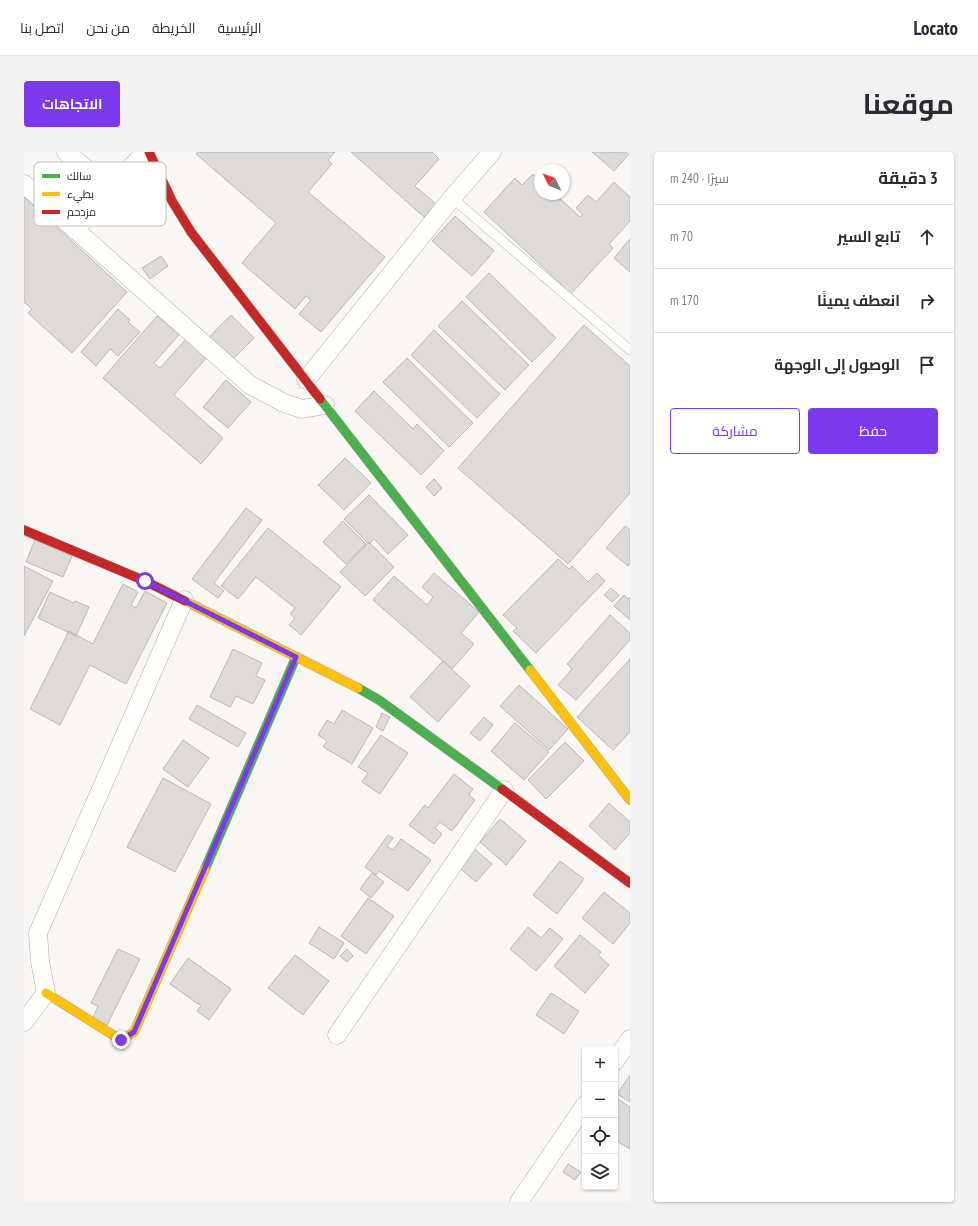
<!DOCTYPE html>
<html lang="ar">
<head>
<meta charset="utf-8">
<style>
  body { margin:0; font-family:"PT Sans Narrow",Cairo,sans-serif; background:#f2f2f3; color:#2b2b33; direction:rtl }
  .controls { position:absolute; right:12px; bottom:12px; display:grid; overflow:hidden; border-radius:4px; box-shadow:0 1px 3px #0004 }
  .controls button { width:36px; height:36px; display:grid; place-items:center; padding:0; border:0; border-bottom:1px solid #e1e1e2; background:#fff; color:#2b2b33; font:20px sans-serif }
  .compass { position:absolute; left:510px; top:12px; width:36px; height:36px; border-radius:50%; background:#fff; box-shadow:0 1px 3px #0004; rotate:313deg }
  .stop { position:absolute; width:12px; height:12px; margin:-9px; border:3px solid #7c3aed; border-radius:50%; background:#fff }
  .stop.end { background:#7c3aed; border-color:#fff; box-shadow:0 1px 4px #0008 }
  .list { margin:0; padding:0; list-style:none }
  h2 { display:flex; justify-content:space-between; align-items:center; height:52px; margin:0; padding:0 16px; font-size:17px }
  h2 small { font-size:13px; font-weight:400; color:#7c7c81 }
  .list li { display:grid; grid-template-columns:26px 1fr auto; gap:12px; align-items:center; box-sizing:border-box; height:64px; padding:0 16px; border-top:1px solid #e1e1e2 }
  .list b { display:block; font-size:15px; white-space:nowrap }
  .list em { font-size:13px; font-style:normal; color:#7c7c81 }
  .actions { display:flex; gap:8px; padding:12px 16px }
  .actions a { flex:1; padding:9px 0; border:1px solid #7c3aed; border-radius:4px; text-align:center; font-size:14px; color:#7c3aed }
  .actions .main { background:#7c3aed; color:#fff }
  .icon { flex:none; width:22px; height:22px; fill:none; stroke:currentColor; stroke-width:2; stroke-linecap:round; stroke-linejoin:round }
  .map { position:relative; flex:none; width:606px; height:1050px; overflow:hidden; direction:ltr; border-radius:4px }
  header { display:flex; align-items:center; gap:24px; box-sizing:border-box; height:56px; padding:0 20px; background:#fff; border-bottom:1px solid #e1e1e2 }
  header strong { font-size:19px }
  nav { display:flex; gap:22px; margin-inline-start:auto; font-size:14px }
  .intro { display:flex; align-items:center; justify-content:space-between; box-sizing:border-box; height:96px; padding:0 24px }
  h1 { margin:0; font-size:28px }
  .button { padding:10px 18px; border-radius:4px; background:#7c3aed; color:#fff; font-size:14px; font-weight:700 }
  main { display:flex; gap:24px; padding:0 24px }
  aside { flex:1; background:#fff; border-radius:4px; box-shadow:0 1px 3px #0004 }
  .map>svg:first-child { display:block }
  .building { fill:#dddad8; stroke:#bbb8b6 }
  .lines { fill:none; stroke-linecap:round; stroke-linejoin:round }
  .lane-casing { stroke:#aeaba9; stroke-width:10 }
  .street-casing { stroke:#aeaba9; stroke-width:19 }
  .fast-casing { stroke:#aeaba9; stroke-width:10 }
  .slow-casing { stroke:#aeaba9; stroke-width:10 }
  .jam-casing { stroke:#aeaba9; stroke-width:10 }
  .lane { stroke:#fefefd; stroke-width:9 }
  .street { stroke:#fefefd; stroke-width:18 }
  .fast { stroke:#4caf50; stroke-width:9 }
  .slow { stroke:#ffc107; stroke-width:9 }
  .jam { stroke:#c62828; stroke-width:9 }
  .route { stroke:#7c3aed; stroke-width:5 }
  .key { fill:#fff; stroke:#bebebd; stroke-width:1 }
  .key-label { font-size:11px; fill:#282523 }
</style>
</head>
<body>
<header>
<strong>Locato</strong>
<nav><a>الرئيسية</a><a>الخريطة</a><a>من نحن</a><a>اتصل بنا</a></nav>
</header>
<div class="intro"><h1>موقعنا</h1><a class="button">الاتجاهات</a></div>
<main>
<aside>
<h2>3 دقيقة<small>سيرًا · 240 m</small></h2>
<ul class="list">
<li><svg class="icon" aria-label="ahead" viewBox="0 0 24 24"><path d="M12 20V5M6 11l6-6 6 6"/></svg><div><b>تابع السير</b></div><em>70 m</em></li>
<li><svg class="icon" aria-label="right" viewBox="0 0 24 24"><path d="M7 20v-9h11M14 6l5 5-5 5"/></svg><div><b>انعطف يمينًا</b></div><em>170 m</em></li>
<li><svg class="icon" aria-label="arrive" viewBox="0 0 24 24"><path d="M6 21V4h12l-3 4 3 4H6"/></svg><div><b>الوصول إلى الوجهة</b></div></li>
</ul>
<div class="actions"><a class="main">حفظ</a><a>مشاركة</a></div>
</aside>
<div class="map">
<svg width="606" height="1050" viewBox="0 0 606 1050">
  <rect width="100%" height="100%" fill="#faf6f3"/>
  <!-- building -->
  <path class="building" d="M174,0H311L304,8L308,12L284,40L361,105L297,180L275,162L287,148L282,144L271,157L218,111L252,71L172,2Z
    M327,0H408L415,7L391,34L412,52L400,65Z
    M568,0H606V1L590,19Z
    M509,22L516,29V42H531L556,65L559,62L552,56L564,43L572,50L590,30L606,45V69L585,92L589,96L545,144L534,134L537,132L460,60L491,26L498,33Z
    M0,45L103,140L48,201L4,161L8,157L0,150Z
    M431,64L470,99L448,124L408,89Z
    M606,87V120L590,106Z
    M137,104L144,114L126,127L118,116Z
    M465,121L532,186L508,210L442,145Z
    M438,149L505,213L481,238L414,174Z
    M94,157L106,168L104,170L116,180L94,204L86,197L72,214L57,200Z
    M207,163L230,186L204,212L181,189Z
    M133,164L155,183L130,211L136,216L163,186L184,204L150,243L199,286L177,312L79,226Z
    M560,173L606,214V341L544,412L434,316Z
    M410,178L476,242L453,266L387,203Z
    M383,206L449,271L425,295L359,230Z
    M202,228L227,250L204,276L179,255Z
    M350,239L389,277L393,272L420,299L397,323L331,259Z
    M321,306L347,331L320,358L294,333Z
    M410,327L418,336L410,344L402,335Z
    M345,343L384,383L364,402L350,387L345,392L320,367Z
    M222,356L238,368L190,431L200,439L194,446L168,427Z
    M319,369L342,392L322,412L299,390Z
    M601,374L606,378V412L604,414L582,396Z
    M244,376L317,435L277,483L265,473L271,466L266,462L271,456L232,425L214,447L197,434Z
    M11,388L48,404L39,425L2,410Z
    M345,390L370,415L341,444L316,420Z
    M534,407L545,417L548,414L564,430L573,421L581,429L512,501L489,479L493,476L479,463Z
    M0,414L29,429L0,484Z
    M410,421L455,460L437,481L450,492L428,517L349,448L370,424L403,453L409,445L398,435Z
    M99,432L114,440L107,453L112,456L121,439L143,451L102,532L66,513L36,573L6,557L45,479L69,492Z
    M587,436L595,443L588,450L580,443Z
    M26,440L50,451L51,449L65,455L52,484L14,466Z
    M600,443L604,447L606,445V468L590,454Z
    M586,463L606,481V488L552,548L534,533L548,517L543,512Z
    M209,497L238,511L232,524L241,528L229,552L212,544L206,555L186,545Z
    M606,507V580L589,598L553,565Z
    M419,509L446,534L414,570L386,545Z
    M495,533L544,577L525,598L476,554Z
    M173,553L222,581L214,595L165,567Z
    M318,558L349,576L328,612L299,595L303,589L294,583L303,568L310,572Z
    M358,561L366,565L359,579L352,575Z
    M460,565L469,573L456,589L446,581Z
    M491,571L525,600L500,628L467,599Z
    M357,583L384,601L356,642L338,630L344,621L334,615Z
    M159,588L185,606L164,635L139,617Z
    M541,590L560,609L522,647L504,628Z
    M430,622L449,637L445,643L451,648L428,679L416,670L411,676L418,682L410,692L385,673L401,653L404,656Z
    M139,626L187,652L151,720L103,695Z
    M585,651L606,670V681L591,698L565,674Z
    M476,667L502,689L482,713L456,690Z
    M364,683L369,686L363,694L369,698L377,687L407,708L384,739L355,719L352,723L341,715Z
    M446,693L468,712L452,730L431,712Z
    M536,709L560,727L533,762L509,743Z
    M348,721L360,730L347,746L336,737Z
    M580,740L606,761V771L589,792L558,766Z
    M344,746L370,764L342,802L317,784Z
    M295,775L320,791L310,807L285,791Z
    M504,775L517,786L526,776L539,787L512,819L486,797Z
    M556,783L577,800L574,803L585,813L561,841L530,814Z
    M94,797L116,807L83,873L69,866L74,854L67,851Z
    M323,797L329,804L323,810L316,804Z
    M271,803L305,829L279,863L244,836Z
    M164,806L207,837L185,868L173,859L177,854L146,832Z
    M527,841L555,859L540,882L512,863Z
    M606,923V950L593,942Z
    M591,945L606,955V997L591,988Z
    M544,1012L557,1020L551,1028L539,1020Z"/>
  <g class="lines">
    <defs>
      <path id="lane" d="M428,46L606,198"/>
      <path id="street" d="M42,0L87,38
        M0,32L226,233L260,251L278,257L301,253
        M51,78L121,0
        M282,228L428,46L468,0
        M0,870L22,841L16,809L14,781L160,448
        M313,883L480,638
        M591,909L606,887
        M495,1050L561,953"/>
      <path id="fast" d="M296,247L506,518
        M334,536L355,548L478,637
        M181,717L272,505"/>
      <path id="slow" d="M161,449L334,536
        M506,518L606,648
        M22,841L97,888L110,880L181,717"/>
      <path id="jam" d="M125,0L148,49L167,80L296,247
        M0,378L121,429L161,449
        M478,637L606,731"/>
    </defs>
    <!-- lane casing -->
    <use href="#lane" class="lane-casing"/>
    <!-- street casing -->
    <use href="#street" class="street-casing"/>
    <!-- fast casing -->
    <use href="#fast" class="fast-casing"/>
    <!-- slow casing -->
    <use href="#slow" class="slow-casing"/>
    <!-- jam casing -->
    <use href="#jam" class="jam-casing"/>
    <!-- lane -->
    <use href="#lane" class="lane"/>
    <!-- street -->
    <use href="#street" class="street"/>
    <!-- fast -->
    <use href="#fast" class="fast"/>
    <!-- slow -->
    <use href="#slow" class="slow"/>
    <!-- jam -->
    <use href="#jam" class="jam"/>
  </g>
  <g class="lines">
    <!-- route -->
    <path class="route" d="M97,888L110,880L272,505L121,429"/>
  </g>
  <!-- legend -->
  <rect x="10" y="10" width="132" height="64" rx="6" class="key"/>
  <rect x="18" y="22" width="18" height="4" fill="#4caf50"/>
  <rect x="18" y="40" width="18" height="4" fill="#ffc107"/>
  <rect x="18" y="58" width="18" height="4" fill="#c62828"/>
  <g class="key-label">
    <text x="43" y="28">سالك</text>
    <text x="43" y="46">بطيء</text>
    <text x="43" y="64">مزدحم</text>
  </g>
</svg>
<div class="controls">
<button>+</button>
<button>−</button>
<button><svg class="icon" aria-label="locate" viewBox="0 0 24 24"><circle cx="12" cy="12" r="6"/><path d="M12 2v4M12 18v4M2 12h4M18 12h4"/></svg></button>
<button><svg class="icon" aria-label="layers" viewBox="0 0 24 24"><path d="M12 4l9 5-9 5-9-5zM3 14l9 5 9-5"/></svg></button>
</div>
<svg class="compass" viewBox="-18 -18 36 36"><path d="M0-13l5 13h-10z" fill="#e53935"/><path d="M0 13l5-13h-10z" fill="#7c7c81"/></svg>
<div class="stop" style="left:121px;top:429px"></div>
<div class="stop end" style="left:97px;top:888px"></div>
</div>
</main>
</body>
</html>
